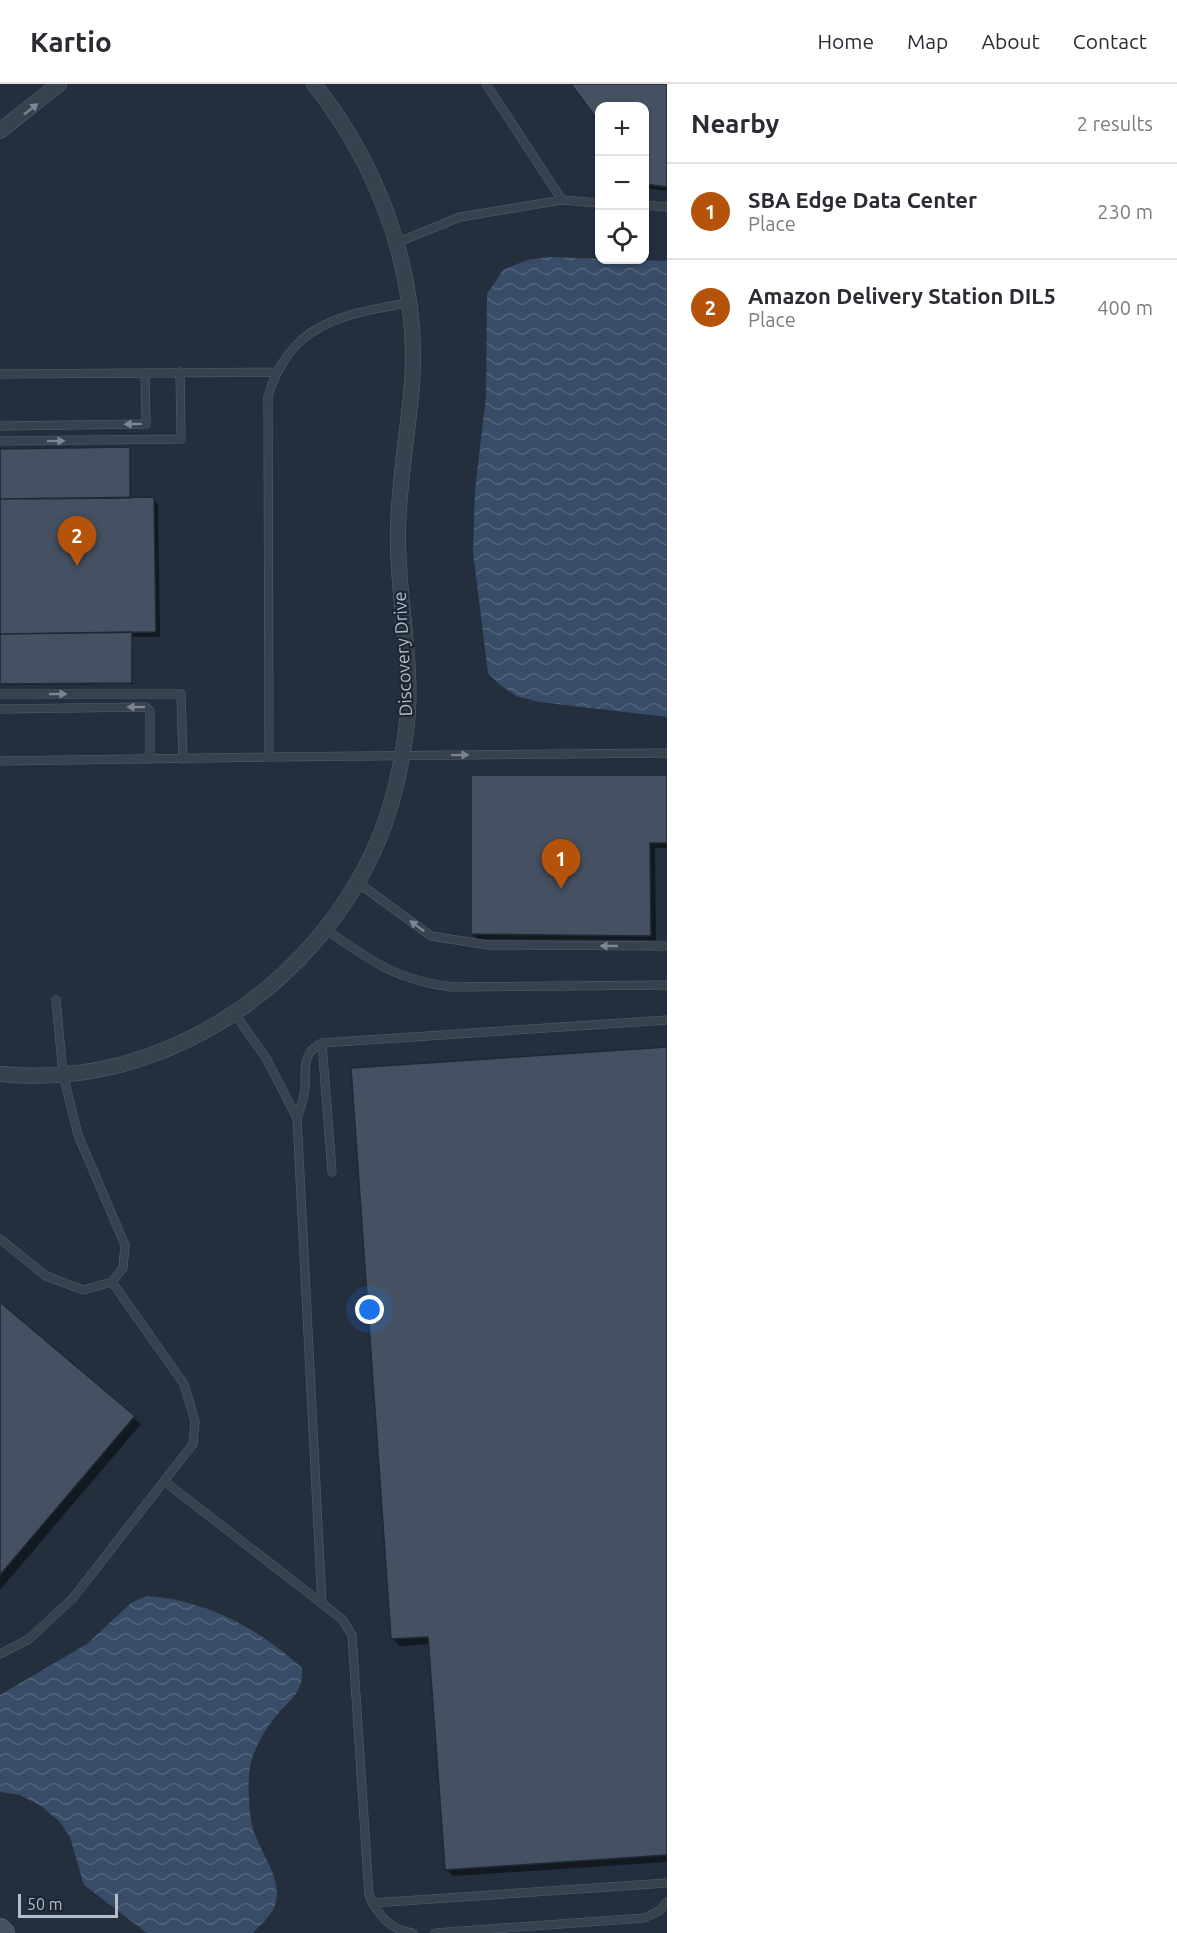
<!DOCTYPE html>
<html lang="en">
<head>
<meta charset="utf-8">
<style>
  body { margin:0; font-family:Ubuntu,sans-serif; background:#f2f2f3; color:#2b2b33 }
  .controls { position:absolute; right:18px; top:18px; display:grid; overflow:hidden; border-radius:12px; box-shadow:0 2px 4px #0004 }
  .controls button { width:54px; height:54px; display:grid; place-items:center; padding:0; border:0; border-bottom:2px solid #e1e1e2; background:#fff; color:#2b2b33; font:30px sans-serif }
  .scale { position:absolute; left:18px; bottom:15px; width:100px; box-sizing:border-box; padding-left:6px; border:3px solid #b4bcc9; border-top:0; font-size:16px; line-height:21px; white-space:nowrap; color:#b4bcc9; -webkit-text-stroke:4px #1d2633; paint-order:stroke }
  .you { position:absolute; left:370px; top:1226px; width:21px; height:21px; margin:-15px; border:4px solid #fff; border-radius:50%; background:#1a73e8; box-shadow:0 0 0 9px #1a73e833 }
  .badge { display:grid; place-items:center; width:39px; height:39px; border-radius:50%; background:#b45309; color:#fff; font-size:20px; font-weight:700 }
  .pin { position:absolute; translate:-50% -50px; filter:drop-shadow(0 2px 3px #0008) }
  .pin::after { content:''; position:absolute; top:32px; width:21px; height:18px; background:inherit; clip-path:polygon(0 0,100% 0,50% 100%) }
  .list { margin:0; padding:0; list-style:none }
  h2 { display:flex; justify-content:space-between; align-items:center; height:78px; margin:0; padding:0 24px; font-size:26px }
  h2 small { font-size:20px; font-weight:400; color:#7c7c81 }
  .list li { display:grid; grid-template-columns:39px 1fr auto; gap:18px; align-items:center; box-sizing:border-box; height:96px; padding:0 24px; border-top:2px solid #e1e1e2 }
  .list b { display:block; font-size:22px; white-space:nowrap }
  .list p { margin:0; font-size:20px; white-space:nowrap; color:#7c7c81 }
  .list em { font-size:20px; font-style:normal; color:#7c7c81 }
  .icon { flex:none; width:33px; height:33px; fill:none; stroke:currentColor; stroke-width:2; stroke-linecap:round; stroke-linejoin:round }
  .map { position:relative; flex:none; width:667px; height:1849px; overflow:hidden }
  header { display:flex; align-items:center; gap:36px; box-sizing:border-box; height:84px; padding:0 30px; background:#fff; border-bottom:2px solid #e1e1e2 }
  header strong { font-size:28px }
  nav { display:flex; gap:33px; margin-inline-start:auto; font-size:21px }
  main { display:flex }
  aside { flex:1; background:#fff }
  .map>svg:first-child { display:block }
  .water { fill:url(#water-waves) }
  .shadow { fill:#0007 }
  .building { fill:#455162; stroke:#1f2835; stroke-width:1.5 }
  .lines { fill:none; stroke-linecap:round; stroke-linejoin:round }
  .lane-casing { stroke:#565f6c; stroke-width:9 }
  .street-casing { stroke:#565f6c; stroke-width:16 }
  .secondary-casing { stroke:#565f6c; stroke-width:24 }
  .lane { stroke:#38414e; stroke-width:8 }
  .street { stroke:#38414e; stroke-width:15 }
  .secondary { stroke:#465061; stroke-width:22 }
  .oneway { fill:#7c8592 }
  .labels { text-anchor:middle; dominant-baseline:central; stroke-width:4.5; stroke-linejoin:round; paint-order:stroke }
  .street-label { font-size:18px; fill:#b4bcc9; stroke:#1d2633 }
</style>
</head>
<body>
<header>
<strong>Kartio</strong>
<nav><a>Home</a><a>Map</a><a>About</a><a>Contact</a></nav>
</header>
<main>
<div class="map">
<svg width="667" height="1849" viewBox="0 0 667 1849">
  <defs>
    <pattern id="water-waves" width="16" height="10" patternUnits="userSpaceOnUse" patternTransform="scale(1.5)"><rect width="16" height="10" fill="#394c67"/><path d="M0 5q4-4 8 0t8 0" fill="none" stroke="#53647b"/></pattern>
  </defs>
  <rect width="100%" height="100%" fill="#242f3e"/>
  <!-- water -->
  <path class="water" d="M549,173L667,177V633L539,618L516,612L500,601L488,589L473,468L475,406L486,313L487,210L503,186L527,176Z
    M147,1512C206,1516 258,1544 302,1584C303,1605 295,1612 281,1626C266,1643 250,1669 249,1691C248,1706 249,1723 251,1737C256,1766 286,1794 274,1824C270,1833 259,1842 253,1849H147L84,1801L70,1753L59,1737L41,1722L20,1711L0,1708V1611L87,1560L131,1519Z"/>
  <!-- shadow -->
  <path class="shadow" d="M573,0H667V107L651,105L644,98V22H600Z
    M129,365L131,415H153L158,420L160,553H132L133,600L0,601V366Z
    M667,694V764H655L656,856L477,855L472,850Z
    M667,964V1778L453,1792L446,1785L430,1560L400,1562L393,1555Z
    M0,1220L141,1340L0,1506Z"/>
  <!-- building -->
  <path class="building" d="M571,0H667V103L644,100V22H600V39Z
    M130,363V414L0,415V365Z
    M154,413L156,548L0,550V415Z
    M132,548V599L0,600V550Z
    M471,691H667V759H650L651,852L471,850Z
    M667,963V1771L445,1786L428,1553L391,1555L351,984Z
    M0,1218L135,1332L0,1491Z"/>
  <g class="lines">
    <defs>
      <path id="lane" d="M562,116L600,119
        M644,121L667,123
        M396,159L460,133L562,116L486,0
        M407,219C341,231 290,239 268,312L269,673L667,669
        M0,290L277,288
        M0,342L146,340L145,289
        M0,357L181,355L180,288
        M0,610H181L183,675
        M0,625L146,623L150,627V675
        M0,677L269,673
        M357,798L431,852L488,861L667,862
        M325,845C371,877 396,896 452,903L667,901
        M235,930L266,974L297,1034L322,1520
        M322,959L332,1088
        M297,1034C300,1025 304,1015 305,1005C306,985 301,969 322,959L667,936
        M0,1155L46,1192L83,1206L112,1198L123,1184L125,1161L78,1051L63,990L56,916
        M164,1397L342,1535L352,1551L369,1811C377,1830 391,1847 413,1849
        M0,1570L29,1555L73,1514L193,1360L195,1337L184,1300L112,1198
        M372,1819L667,1799
        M435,1849L644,1834L659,1827L667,1818"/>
      <path id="street" d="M0,47L59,0
        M0,990C161,1007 316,902 378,757C393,722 401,684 406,647C415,580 396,512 398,445C399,396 408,349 412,300C420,193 380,83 314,0"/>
      <path id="secondary" d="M0,1846L3,1849"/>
    </defs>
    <!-- lane casing -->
    <use href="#lane" class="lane-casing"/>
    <!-- street casing -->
    <use href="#street" class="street-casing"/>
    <!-- secondary casing -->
    <use href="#secondary" class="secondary-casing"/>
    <!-- lane -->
    <use href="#lane" class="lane"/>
    <!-- street -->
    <use href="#street" class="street"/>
    <!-- secondary -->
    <use href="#secondary" class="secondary"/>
  </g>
  <!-- one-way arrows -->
  <defs><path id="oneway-solid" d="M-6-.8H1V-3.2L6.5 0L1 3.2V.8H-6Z" transform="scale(1.5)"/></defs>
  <g class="oneway">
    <use href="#oneway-solid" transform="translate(31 25) rotate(-38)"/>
    <use href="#oneway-solid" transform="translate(133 340) rotate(179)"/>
    <use href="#oneway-solid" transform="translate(56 357) rotate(-1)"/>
    <use href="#oneway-solid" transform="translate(58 610)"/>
    <use href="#oneway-solid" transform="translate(136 623) rotate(-180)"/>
    <use href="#oneway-solid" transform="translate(460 671) rotate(-1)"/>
    <use href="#oneway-solid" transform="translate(417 842) rotate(-144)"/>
    <use href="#oneway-solid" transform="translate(609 862) rotate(-180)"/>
  </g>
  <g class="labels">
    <!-- street labels -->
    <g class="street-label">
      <text transform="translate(402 570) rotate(-93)">Discovery Drive</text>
    </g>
  </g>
</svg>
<div class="controls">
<button>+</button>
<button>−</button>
<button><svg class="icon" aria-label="locate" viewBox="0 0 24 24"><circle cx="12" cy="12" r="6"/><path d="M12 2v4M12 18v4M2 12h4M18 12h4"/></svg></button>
</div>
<div class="scale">50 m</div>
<div class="you"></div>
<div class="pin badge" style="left:561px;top:805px">1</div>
<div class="pin badge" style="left:77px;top:482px">2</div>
</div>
<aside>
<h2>Nearby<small>2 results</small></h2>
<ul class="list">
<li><span class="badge">1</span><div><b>SBA Edge Data Center</b><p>Place</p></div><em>230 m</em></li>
<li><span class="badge">2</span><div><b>Amazon Delivery Station DIL5</b><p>Place</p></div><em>400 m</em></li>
</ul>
</aside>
</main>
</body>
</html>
